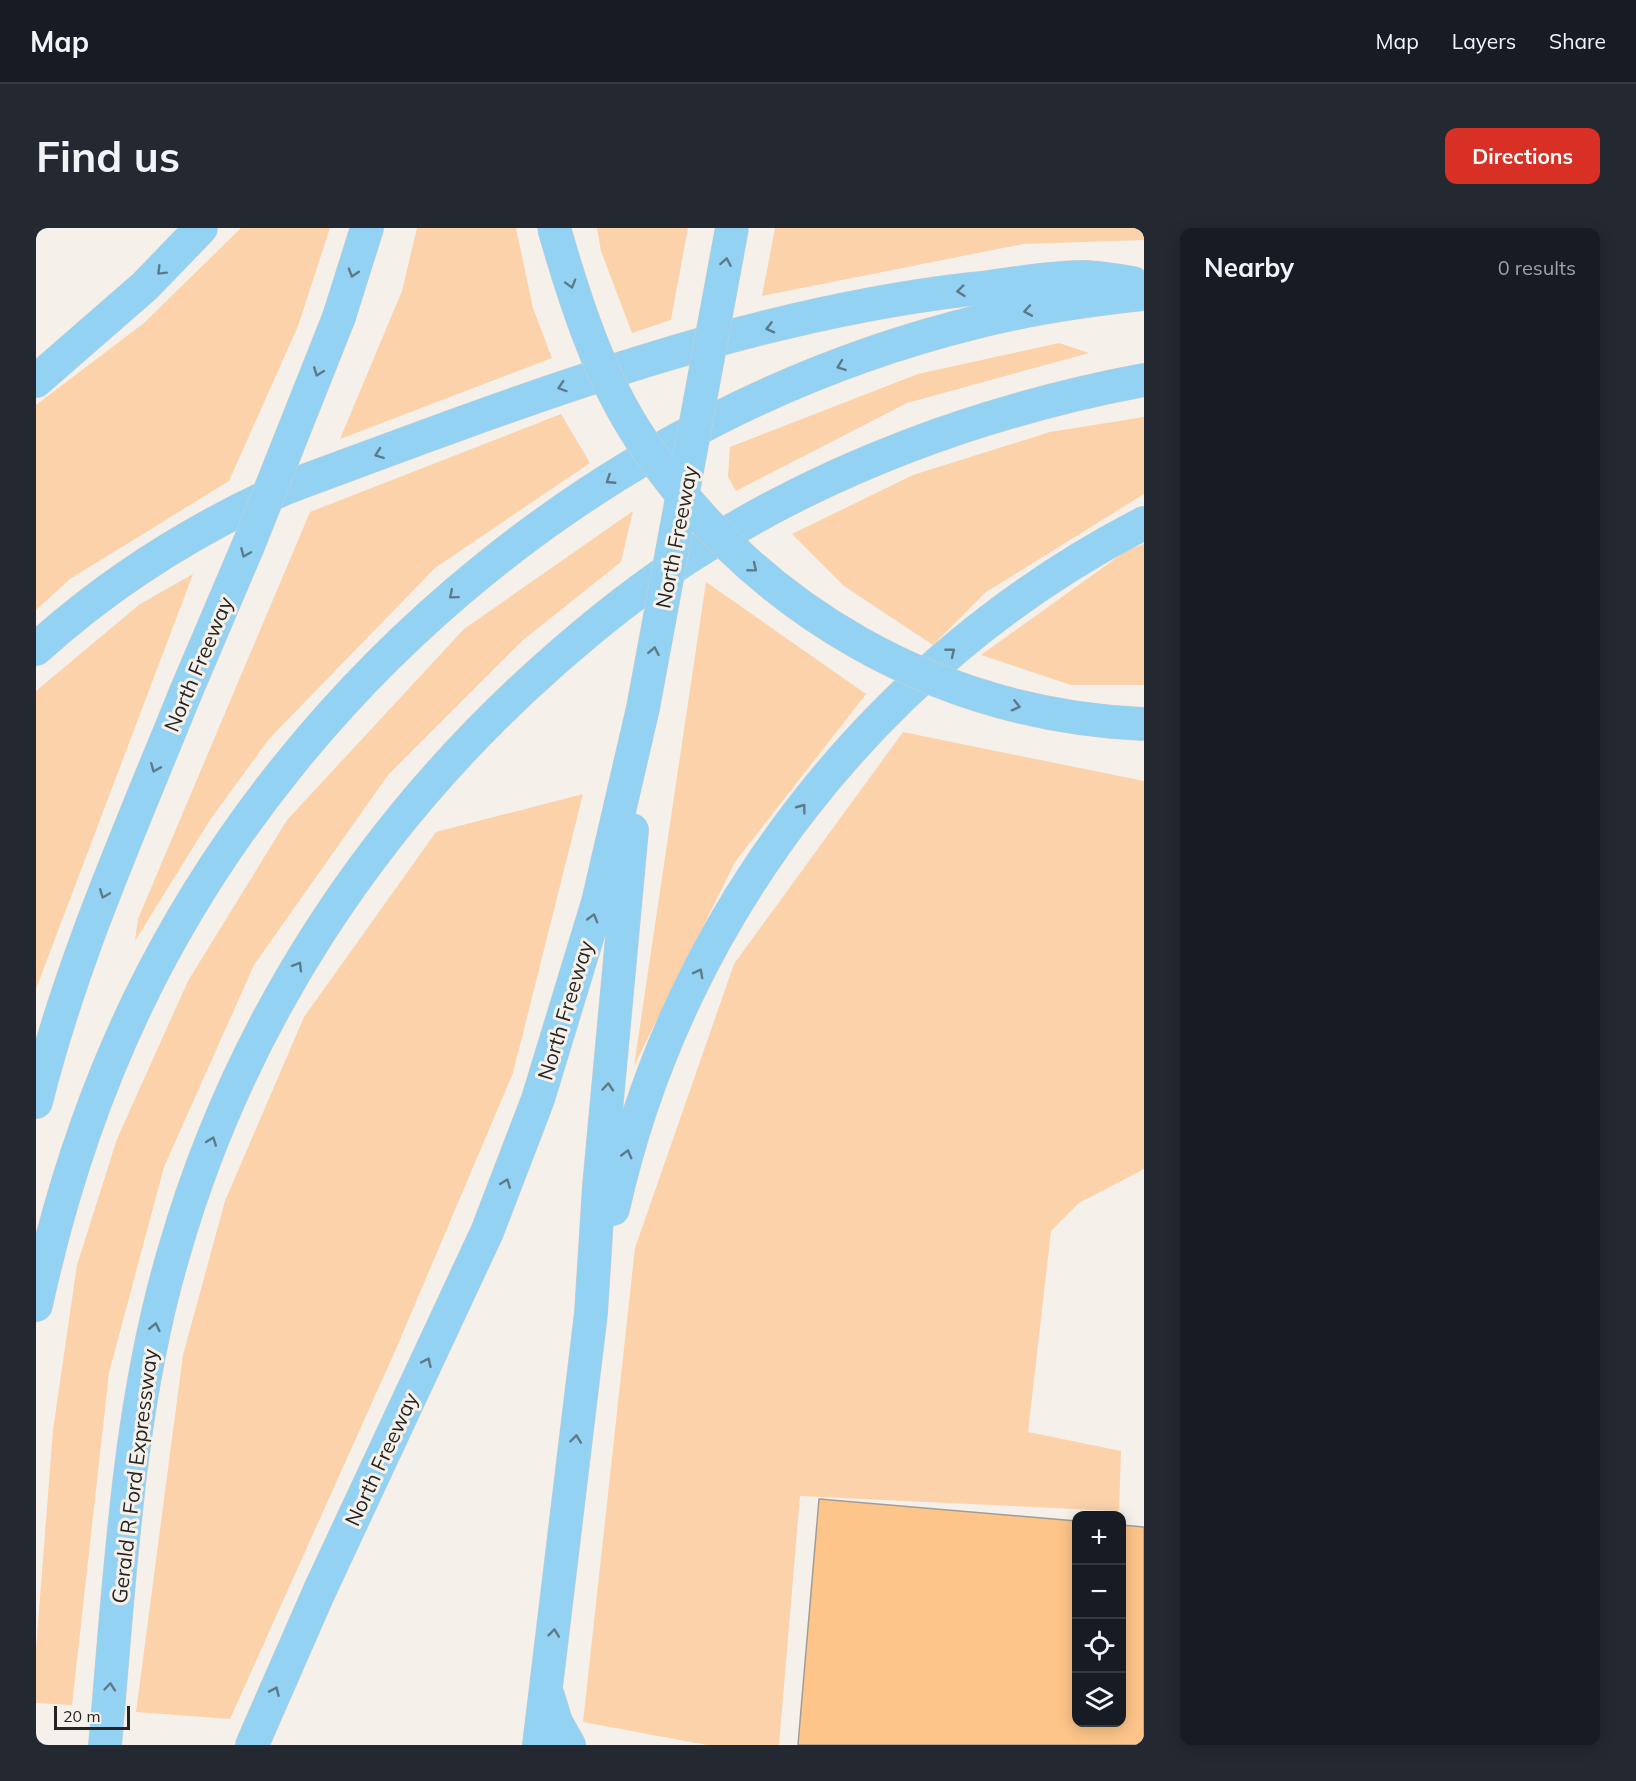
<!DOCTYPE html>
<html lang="en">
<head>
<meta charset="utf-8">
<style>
  body { margin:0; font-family:Mulish,sans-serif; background:#242831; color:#f1f3f6 }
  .controls { position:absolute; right:18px; bottom:18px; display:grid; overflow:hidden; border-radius:12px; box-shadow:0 3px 15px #0003 }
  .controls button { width:54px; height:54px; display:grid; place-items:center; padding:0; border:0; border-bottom:2px solid #363941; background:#171b24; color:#f1f3f6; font:30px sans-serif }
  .scale { position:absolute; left:18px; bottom:15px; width:76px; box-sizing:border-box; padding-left:6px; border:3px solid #262422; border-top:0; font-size:16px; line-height:21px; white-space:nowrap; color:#262422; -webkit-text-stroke:4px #f6f0ea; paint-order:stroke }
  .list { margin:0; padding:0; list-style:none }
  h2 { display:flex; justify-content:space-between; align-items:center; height:78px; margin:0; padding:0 24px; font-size:26px }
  h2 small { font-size:20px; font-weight:400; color:#9ea1a6 }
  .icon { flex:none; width:33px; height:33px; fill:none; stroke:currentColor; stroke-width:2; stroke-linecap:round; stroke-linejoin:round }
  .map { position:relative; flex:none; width:1108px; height:1517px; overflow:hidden; border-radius:12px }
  header { display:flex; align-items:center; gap:36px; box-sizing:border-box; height:84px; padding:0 30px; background:#171b24; border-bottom:2px solid #363941 }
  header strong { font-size:28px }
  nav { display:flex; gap:33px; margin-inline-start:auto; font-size:21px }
  .intro { display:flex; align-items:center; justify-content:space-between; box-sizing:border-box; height:144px; padding:0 36px }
  h1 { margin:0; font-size:42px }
  .button { padding:15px 27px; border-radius:12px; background:#d93025; color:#fff; font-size:21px; font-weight:700 }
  main { display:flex; gap:36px; padding:0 36px }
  aside { flex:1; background:#171b24; border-radius:12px; box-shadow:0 3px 15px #0003 }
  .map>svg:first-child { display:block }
  .green { fill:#fbd2aa }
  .building { fill:#fec58a; stroke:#a29c97; stroke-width:1.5 }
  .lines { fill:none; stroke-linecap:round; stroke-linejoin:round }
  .highway-casing { stroke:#cfcfce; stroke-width:34 }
  .highway { stroke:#93d2f3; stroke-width:33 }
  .highway-bridge-casing { stroke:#cfcfce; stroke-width:34; stroke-linecap:butt }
  .highway-bridge { stroke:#93d2f3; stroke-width:33 }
  .oneway { stroke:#5c7b8a }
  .labels { text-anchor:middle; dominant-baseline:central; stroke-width:6; stroke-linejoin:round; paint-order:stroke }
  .street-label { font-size:21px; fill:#262422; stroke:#f6f0ea }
</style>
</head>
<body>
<header>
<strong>Map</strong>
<nav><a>Map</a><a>Layers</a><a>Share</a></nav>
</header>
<div class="intro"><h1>Find us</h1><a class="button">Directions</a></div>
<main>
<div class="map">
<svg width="1108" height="1517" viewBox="0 0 1108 1517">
  <rect width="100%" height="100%" fill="#f6f0ea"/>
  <!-- green -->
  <path class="green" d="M205,0H294L262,98L193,253L34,351L0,382V177L108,95Z
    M381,0H480L497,80L516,130L304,211L366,63Z
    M561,0H652L635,92L596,105L565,23Z
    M739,0H1108V12L987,16L726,68Z
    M1023,115L1053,125L871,175L700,263L692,249L694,219L882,146Z
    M525,186L554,235L399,340L233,511L174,592L99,713L102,691L274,284Z
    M1108,189V266L950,364L897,417L808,358L756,306L877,247L1014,204Z
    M597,283L585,334L487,412L352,547L218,737L128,939L73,1145L36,1477L0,1475V1421L17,1202L41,1037L81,911L152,753L251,592L428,401Z
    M1108,316V457H1035L945,427L1090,323Z
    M157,346L0,761V463L104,376Z
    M670,354L830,466L699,634L598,838Z
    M867,504L1108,553V941L1043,975L1015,1003L992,1204L1085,1223L1083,1283L764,1268L743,1517H671L547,1494L599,1020L698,736Z
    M547,566L477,845L360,1121L194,1491L100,1484L147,1127L189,973L268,789L400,604Z"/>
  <!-- building -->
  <path class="building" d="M783,1271L1040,1293V1494H1086V1297L1108,1299V1517H762Z"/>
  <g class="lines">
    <defs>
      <path id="highway" d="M303,89L331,0
        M0,153L109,58L165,0
        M0,421C74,354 162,299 252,259C474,177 699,88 935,61C972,57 1011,49 1048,49C1064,49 1081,53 1097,55
        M0,874C35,733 95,600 149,466
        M577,981C642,687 841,432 1108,295
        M0,1077C23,971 56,869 103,772C264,441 582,182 941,94C996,80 1052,72 1108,66
        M512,1468L520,1494L533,1517
        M69,1517C84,1352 91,1183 138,1024C204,795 335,595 513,437C557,398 604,360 654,328C791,239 949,182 1108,152
        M216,1517L283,1364L451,1004L502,871L562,674L607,480
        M503,1517L555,1085L563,958L596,602"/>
    </defs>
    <!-- highway casing -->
    <use href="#highway" class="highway-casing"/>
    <!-- highway -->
    <use href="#highway" class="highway"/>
    <defs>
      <path id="highway-bridge" d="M518,0C539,73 563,149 606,213C720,383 903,487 1108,496
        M149,466L212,318L303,89
        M607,480L696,0"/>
    </defs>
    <!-- highway-bridge casing -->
    <use href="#highway-bridge" class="highway-bridge-casing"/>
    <!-- highway-bridge -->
    <use href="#highway-bridge" class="highway-bridge"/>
  </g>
  <!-- one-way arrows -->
  <defs><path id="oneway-chevron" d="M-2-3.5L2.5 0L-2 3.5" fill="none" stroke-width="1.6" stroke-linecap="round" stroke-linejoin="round" transform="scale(1.5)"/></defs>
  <g class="oneway">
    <use href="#oneway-chevron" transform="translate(690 34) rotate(-80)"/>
    <use href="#oneway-chevron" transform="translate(125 43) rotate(135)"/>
    <use href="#oneway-chevron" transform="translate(317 45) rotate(107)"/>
    <use href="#oneway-chevron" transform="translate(535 56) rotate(74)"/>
    <use href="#oneway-chevron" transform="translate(925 63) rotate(174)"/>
    <use href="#oneway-chevron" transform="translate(992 83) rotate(170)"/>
    <use href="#oneway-chevron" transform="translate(734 100) rotate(166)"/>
    <use href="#oneway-chevron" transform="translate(805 138) rotate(160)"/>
    <use href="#oneway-chevron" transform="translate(282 144) rotate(111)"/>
    <use href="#oneway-chevron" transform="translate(526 159) rotate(162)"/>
    <use href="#oneway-chevron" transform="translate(343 226) rotate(160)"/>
    <use href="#oneway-chevron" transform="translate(574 252) rotate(147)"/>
    <use href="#oneway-chevron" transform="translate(209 325) rotate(113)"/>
    <use href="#oneway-chevron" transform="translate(717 340) rotate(39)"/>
    <use href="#oneway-chevron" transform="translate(417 367) rotate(140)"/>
    <use href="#oneway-chevron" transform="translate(618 423) rotate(-79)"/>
    <use href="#oneway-chevron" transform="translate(915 424) rotate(-39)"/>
    <use href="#oneway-chevron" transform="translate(980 478) rotate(14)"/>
    <use href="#oneway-chevron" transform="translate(119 540) rotate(112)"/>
    <use href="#oneway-chevron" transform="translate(766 580) rotate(-53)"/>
    <use href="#oneway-chevron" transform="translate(68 666) rotate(112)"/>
    <use href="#oneway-chevron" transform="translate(557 690) rotate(-74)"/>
    <use href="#oneway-chevron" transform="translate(262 738) rotate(-59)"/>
    <use href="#oneway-chevron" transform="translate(663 745) rotate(-62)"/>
    <use href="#oneway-chevron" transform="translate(572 859) rotate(-85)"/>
    <use href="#oneway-chevron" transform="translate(176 913) rotate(-69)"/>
    <use href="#oneway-chevron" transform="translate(591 926) rotate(-75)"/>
    <use href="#oneway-chevron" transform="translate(470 955) rotate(-69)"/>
    <use href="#oneway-chevron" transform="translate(119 1099) rotate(-77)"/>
    <use href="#oneway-chevron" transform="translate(391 1134) rotate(-65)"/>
    <use href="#oneway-chevron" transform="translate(540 1211) rotate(-83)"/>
    <use href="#oneway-chevron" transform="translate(518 1405) rotate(-83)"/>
    <use href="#oneway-chevron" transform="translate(74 1459) rotate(-85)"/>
    <use href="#oneway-chevron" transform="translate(239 1463) rotate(-66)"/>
  </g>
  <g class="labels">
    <!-- street labels -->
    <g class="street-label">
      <text transform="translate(640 309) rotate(-79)">North Freeway</text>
      <text transform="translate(162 436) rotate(-67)">North Freeway</text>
      <text transform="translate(529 782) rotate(-73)">North Freeway</text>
      <text transform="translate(345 1231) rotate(-65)">North Freeway</text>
      <text transform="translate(98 1248) rotate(-83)">Gerald R Ford Expressway</text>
    </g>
  </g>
</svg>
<div class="controls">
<button>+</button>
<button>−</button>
<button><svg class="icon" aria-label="locate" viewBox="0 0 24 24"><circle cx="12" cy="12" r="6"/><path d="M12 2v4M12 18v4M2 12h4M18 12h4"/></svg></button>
<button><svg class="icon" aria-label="layers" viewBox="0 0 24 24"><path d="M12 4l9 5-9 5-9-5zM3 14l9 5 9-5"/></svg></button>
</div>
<div class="scale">20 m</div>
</div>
<aside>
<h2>Nearby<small>0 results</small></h2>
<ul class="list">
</ul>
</aside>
</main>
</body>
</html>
